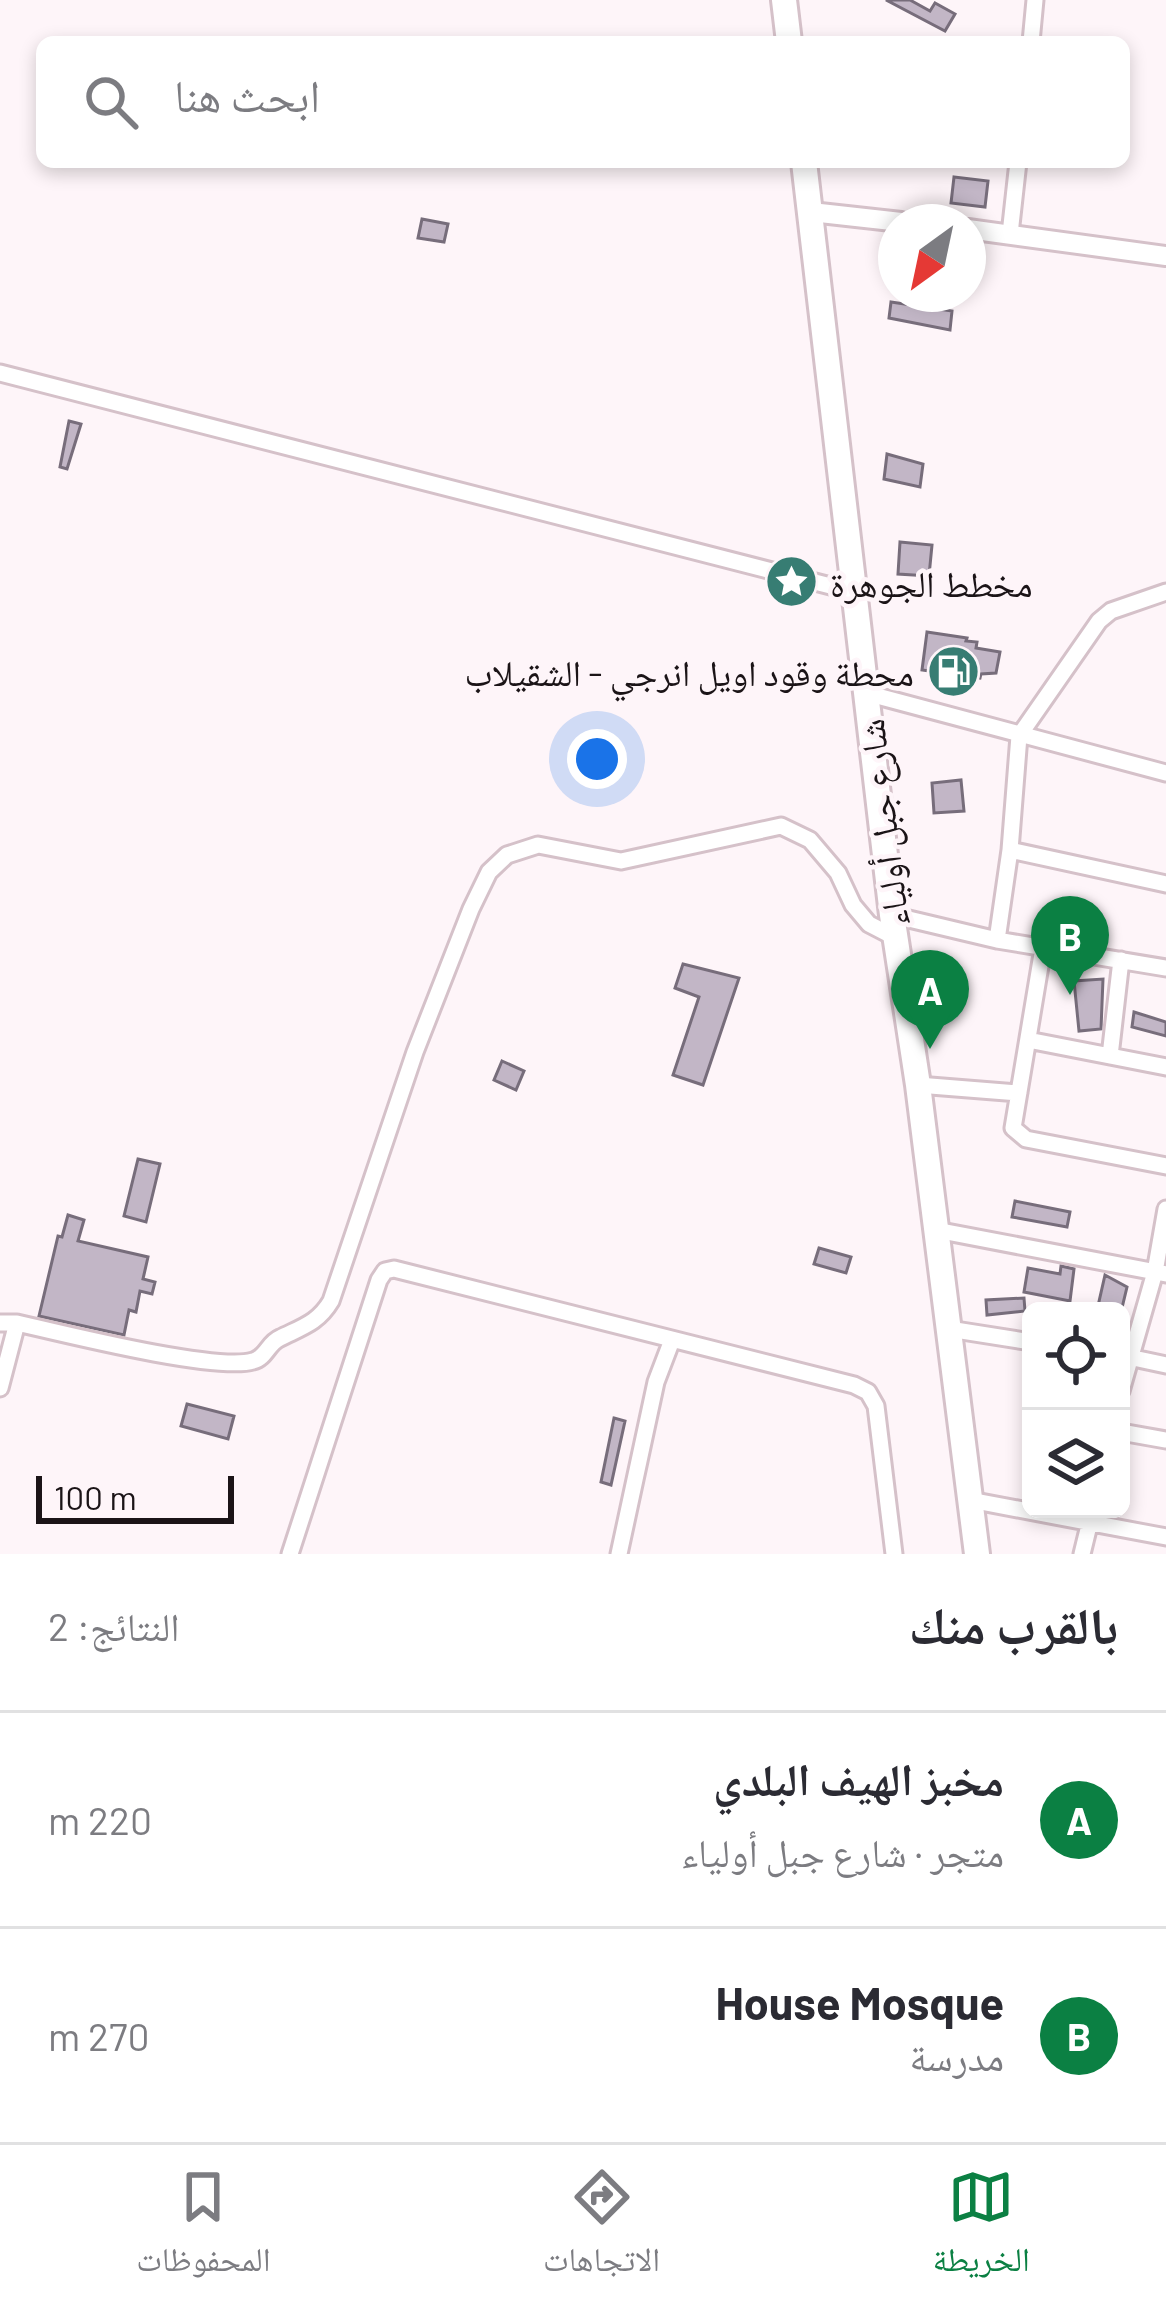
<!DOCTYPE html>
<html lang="ar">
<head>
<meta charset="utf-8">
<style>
  body { margin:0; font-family:Barlow,"Noto Naskh Arabic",sans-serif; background:#f7f7f7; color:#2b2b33; direction:rtl }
  .controls { position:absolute; right:36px; bottom:36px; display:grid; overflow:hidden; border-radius:18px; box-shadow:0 6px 18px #0003 }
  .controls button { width:108px; height:108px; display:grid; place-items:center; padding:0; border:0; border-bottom:3px solid #e1e1e2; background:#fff; color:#2b2b33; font:60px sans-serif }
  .compass { position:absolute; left:878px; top:204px; width:108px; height:108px; border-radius:50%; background:#fff; box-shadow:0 6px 18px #0003; rotate:213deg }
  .scale { position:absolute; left:36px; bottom:30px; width:198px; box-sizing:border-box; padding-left:12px; border:6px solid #1b1417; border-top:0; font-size:33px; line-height:42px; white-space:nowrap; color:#1b1417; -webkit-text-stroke:9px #fef5f9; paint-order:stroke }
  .you { position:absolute; left:597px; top:759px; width:42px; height:42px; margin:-30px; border:9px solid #fff; border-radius:50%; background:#1a73e8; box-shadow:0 0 0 18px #1a73e833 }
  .badge { display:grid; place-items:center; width:78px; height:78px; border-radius:50%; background:#0b8043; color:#fff; font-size:39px; font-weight:700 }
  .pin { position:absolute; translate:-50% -99px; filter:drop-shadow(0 3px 6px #0008) }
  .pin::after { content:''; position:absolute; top:63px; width:42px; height:36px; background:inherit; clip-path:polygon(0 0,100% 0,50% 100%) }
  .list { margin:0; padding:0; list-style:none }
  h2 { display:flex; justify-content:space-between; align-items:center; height:156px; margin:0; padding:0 48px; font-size:51px }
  h2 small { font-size:39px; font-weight:400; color:#7c7c81 }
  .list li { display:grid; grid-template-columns:78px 1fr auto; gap:36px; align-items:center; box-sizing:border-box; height:216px; padding:0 48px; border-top:3px solid #e1e1e2 }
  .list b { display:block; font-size:45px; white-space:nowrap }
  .list p { margin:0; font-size:39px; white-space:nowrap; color:#7c7c81 }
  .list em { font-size:39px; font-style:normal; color:#7c7c81 }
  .icon { flex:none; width:66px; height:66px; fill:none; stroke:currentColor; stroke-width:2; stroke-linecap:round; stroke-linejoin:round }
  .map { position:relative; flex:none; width:1166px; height:1554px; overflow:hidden; direction:ltr }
  .search { position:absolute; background:#fff; box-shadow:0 6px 18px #0003; left:36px; right:36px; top:36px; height:132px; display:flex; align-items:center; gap:30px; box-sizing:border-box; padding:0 42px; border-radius:18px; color:#7c7c81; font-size:45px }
  .sheet { height:588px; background:#fff }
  nav { display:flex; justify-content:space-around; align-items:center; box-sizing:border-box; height:168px; border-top:3px solid #e1e1e2; background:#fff; font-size:33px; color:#7c7c81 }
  nav a { display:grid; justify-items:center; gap:6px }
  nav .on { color:#0b8043 }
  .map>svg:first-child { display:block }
  .building { fill:#c2b6c6; stroke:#776d7b; stroke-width:3 }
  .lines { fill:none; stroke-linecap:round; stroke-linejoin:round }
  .minor-casing { stroke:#d5c1c9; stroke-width:21 }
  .tertiary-casing { stroke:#d5c1c9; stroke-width:24 }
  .trunk-casing { stroke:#d5c1c9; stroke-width:30 }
  .minor { stroke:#fff; stroke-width:15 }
  .tertiary { stroke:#fff; stroke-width:18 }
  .trunk { stroke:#fff; stroke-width:24 }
  .labels { text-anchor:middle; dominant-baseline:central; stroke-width:9; stroke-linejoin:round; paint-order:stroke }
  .poi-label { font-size:36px; fill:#1b1417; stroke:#fef5f9; text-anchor:start }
  .street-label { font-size:36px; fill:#1b1417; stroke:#fef5f9 }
</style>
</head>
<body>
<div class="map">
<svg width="1166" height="1554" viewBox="0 0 1166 1554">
  <rect width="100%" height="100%" fill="#fef5f9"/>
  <!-- building -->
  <path class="building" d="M886,0H910L930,11L935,3L955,14L945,31Z
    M954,177L988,181L985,207L951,203Z
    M422,219L448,224L444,242L418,238Z
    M891,302L952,311L950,330L889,318Z
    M69,421L81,424L67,469L60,467Z
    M887,454L923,464L920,487L884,479Z
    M900,542L932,545L929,576L898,574Z
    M927,632L967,638L966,641L977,642L976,648L1000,652L996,673L981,674L980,678L922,670Z
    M961,780L964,811L934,813L932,783Z
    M683,964L739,978L703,1085L673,1075L699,997L675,988Z
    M1103,979L1101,1029L1079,1031L1074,981Z
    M1134,1012L1166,1022V1036L1132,1027Z
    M502,1061L524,1071L516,1090L494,1080Z
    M138,1159L160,1164L146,1222L124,1216Z
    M1015,1201L1070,1212L1067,1227L1012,1217Z
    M68,1215L84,1220L78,1241L148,1257L143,1279L155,1282L152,1294L140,1291L136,1312L129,1310L124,1335L39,1316L58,1236L62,1237Z
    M819,1248L851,1257L846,1273L814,1264Z
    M1061,1266L1074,1269L1070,1301L1024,1292L1028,1268L1060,1274Z
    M1105,1275L1127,1287L1121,1312L1098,1306Z
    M1024,1298L1025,1311L987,1315L986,1300Z
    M187,1404L234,1416L228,1439L181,1426Z
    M614,1418L625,1421L611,1485L601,1482Z"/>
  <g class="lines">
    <defs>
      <path id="minor" d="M1031,42L1035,0
        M1010,234L1018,162
        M0,373L854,592
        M866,693L1166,773
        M1010,850L1166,884
        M892,915L997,940L1166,968
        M997,940L1010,850L1019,736L1099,621L1111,611L1166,592
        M1043,948L1013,1128L1026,1139L1166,1166
        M1028,1040L1166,1067
        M1110,1056L1121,960
        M918,1085L1019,1093
        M936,1230L1166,1274
        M0,1323H17C61,1333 216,1372 253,1361C266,1358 268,1343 280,1338C302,1327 318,1323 331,1301L415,1052L471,909L489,872L507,855L538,845L621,861L781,826L810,840L838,873L853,905L869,924L896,938
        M949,1329L1031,1342
        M1124,1356L1166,1365
        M0,1388L17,1323
        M1121,1391L1155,1272L1166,1209
        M1121,1432L1166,1440
        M970,1500L1166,1537
        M290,1554L379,1280L385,1271L394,1269L854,1385L868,1392L876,1406L894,1554
        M619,1554L656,1382L672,1340
        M1082,1554L1093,1509"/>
      <path id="tertiary" d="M811,212L901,222
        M968,229L1166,256"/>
      <path id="trunk" d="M784,0L789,42
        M804,162L892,915L918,1085L977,1554"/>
    </defs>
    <!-- minor casing -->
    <use href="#minor" class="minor-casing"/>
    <!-- tertiary casing -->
    <use href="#tertiary" class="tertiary-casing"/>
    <!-- trunk casing -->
    <use href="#trunk" class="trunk-casing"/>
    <!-- minor -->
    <use href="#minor" class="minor"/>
    <!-- tertiary -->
    <use href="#tertiary" class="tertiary"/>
    <!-- trunk -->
    <use href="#trunk" class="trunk"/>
  </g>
  <!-- icons -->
  <defs>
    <symbol id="sight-disc" viewBox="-11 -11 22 22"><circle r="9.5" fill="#377d73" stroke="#fef5f9"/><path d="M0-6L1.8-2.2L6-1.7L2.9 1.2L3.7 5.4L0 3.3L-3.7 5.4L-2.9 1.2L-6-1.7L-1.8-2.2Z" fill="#fff"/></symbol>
    <symbol id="fuel-disc" viewBox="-11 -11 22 22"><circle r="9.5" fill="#377d73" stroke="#fef5f9"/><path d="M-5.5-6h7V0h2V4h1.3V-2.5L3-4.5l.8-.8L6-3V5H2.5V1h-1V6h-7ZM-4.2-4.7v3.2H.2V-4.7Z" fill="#fff"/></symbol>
  </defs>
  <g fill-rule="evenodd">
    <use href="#sight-disc" x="762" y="552" width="59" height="59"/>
    <use href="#fuel-disc" x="924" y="642" width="59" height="59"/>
  </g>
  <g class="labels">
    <!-- poi labels -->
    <g class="poi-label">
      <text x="830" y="582">مخطط الجوهرة</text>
      <text x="914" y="671" text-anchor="end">محطة وقود اويل انرجي - الشقيلاب</text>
    </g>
    <!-- street labels -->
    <g class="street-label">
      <text transform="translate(882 823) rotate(-97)">شارع جبل أولياء</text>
    </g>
  </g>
</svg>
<div class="controls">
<button><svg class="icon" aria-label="locate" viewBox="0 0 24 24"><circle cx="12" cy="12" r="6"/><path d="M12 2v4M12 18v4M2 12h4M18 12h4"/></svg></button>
<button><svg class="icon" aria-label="layers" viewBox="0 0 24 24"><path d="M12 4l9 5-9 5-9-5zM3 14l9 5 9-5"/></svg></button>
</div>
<svg class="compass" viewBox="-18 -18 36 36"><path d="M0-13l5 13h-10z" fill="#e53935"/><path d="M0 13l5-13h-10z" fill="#7c7c81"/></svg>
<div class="scale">100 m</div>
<div class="you"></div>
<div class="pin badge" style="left:930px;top:1049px">A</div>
<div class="pin badge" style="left:1070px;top:995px">B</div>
<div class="search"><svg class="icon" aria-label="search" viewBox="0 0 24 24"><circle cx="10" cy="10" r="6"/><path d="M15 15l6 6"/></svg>ابحث هنا</div>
</div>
<section class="sheet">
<h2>بالقرب منك<small>النتائج: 2</small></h2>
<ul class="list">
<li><span class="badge">A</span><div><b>مخبز الهيف البلدي</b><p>متجر · شارع جبل أولياء</p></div><em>220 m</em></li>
<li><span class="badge">B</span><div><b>House Mosque</b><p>مدرسة</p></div><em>270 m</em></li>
</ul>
</section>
<nav>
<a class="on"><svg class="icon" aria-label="map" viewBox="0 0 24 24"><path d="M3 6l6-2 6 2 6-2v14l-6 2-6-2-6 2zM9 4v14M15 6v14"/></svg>الخريطة</a>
<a><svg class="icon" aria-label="directions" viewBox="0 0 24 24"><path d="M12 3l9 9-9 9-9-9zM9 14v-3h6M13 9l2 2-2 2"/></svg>الاتجاهات</a>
<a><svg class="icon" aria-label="saved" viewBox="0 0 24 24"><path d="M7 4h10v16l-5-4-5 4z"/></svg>المحفوظات</a>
</nav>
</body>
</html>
